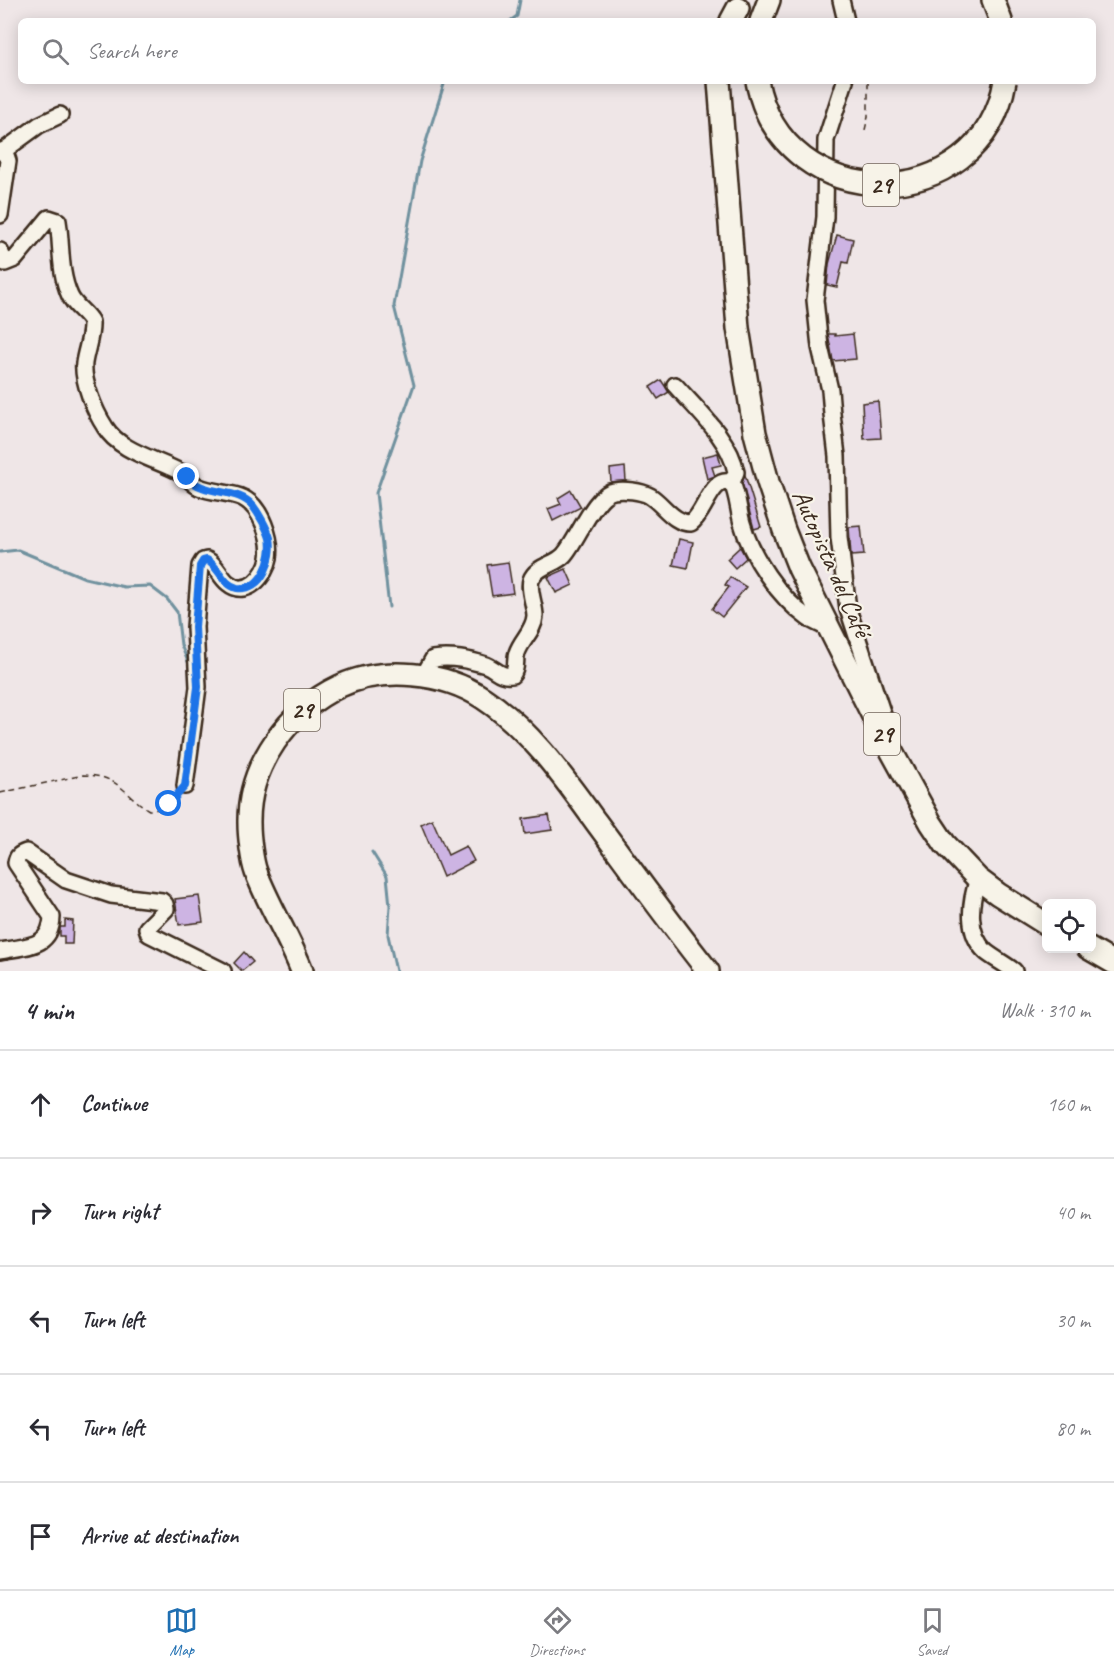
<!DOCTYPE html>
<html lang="en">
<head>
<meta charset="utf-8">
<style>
  body { margin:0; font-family:Caveat,sans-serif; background:#f7f7f7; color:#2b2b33 }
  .controls { position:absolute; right:18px; bottom:18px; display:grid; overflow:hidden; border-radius:9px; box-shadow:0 3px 15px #0003 }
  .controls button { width:54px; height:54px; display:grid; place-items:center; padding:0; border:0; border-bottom:2px solid #e1e1e2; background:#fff; color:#2b2b33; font:30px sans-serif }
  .stop { position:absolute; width:18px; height:18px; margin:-14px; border:4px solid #1a73e8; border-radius:50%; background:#fff }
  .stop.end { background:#1a73e8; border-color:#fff; box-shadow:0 2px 6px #0008 }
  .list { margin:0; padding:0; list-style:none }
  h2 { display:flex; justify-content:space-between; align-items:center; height:78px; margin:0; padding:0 24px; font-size:26px }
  h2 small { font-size:20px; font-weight:400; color:#7c7c81 }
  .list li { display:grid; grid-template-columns:39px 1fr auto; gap:18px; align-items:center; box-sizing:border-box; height:108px; padding:0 24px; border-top:2px solid #e1e1e2 }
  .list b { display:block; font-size:22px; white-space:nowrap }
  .list em { font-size:20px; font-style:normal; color:#7c7c81 }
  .icon { flex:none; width:33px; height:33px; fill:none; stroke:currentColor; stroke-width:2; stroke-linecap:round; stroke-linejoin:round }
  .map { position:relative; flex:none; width:1114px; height:971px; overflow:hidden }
  .search { position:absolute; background:#fff; box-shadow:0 3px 15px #0003; left:18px; right:18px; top:18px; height:66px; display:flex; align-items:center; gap:15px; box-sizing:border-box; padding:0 21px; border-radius:9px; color:#7c7c81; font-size:22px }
  .sheet { height:618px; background:#fff }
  nav { display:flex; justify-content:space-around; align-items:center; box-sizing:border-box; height:84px; border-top:2px solid #e1e1e2; background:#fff; font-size:16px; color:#7c7c81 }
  nav a { display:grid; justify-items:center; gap:3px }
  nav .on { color:#1f6fb2 }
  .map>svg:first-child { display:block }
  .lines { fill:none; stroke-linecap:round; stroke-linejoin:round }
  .stream { stroke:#6f919e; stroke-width:3 }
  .building { fill:#cdb4e3; stroke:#3b2a1e; stroke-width:1.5 }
  .minor-casing { stroke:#3b2a1e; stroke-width:20 }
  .highway-casing { stroke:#3b2a1e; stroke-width:26 }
  .path { stroke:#3b2a1e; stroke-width:1.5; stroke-dasharray:6 4.5; stroke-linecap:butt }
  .minor { stroke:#f7f3e8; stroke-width:15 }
  .highway { stroke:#f7f3e8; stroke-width:21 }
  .highway-bridge-casing { stroke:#3b2a1e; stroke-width:26; stroke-linecap:butt }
  .highway-bridge { stroke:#f7f3e8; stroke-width:21 }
  .route { stroke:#1a73e8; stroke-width:8 }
  .labels { text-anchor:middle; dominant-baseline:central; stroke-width:4.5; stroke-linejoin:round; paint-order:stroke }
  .shield { fill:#f7f3e8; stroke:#73665b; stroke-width:1.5 }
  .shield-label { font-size:24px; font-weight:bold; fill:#3b2a1e }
  .street-label { font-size:26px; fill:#3b2a1e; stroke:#f7f3e8 }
</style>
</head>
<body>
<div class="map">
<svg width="1114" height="971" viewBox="0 0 1114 971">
  <rect width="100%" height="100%" fill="#efe6e7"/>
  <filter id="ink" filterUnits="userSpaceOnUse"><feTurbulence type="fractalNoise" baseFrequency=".0167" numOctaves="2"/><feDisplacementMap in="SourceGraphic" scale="12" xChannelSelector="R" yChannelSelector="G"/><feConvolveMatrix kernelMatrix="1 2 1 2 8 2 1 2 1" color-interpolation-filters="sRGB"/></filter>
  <g filter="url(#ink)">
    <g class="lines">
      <!-- stream -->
      <path class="stream" d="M510,21L517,16L520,0
        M0,552L18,550L85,578L124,587L150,586L167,599L177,612L181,645L191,669
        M389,607L376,493L414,385L394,306L420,161L445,81
        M372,852L387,876L390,906L388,935L396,971"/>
    </g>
    <!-- building -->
    <path class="building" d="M837,235L853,239L848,263L843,262L837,287L827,285L829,264Z
      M828,334H835V336L853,334L856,359L833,361Z
      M661,380L669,392L658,399L650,387Z
      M878,401L881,438L864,439L862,403Z
      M718,453L721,465L712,467L715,476L707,479L702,457Z
      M625,467L626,481L611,482L610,469Z
      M745,475L761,527L754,529L742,483Z
      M571,490L581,507L553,521L548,509L561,504L558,498Z
      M861,526L864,555L851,556L849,527Z
      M679,539L693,542L688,568L673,565Z
      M740,547L746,558L735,568L727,559Z
      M508,562L513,593L492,596L487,565Z
      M566,569L573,585L556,593L548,577Z
      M730,577L746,587L722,617L712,609L729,587L725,585Z
      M549,815L552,830L525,834L523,819Z
      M432,819L448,855L466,846L474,861L443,877L421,824Z
      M199,896L203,922L179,925L175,899Z
      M65,920L73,921L72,944H64V936H60V927H65Z
      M244,952L253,962L242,971L234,963Z"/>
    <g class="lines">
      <defs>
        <path id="minor" d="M841,0L846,21
          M845,81L826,140L825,217L815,300L820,347L830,390L832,414L837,456L839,537L848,609L880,706L884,718L882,728
          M0,151L6,155L8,161L0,215
          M2,152L39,125L60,115
          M0,251L5,263L15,259L49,218L58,221C62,246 59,272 70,296C75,307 86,312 91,322C92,336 86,349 84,363C82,381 95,412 105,427C120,452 157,459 182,473C188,477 192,484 199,487C213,493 230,492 243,498C261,507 272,539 269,558C266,575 247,599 228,583C220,577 217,565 207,560L203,561L200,566L195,627L198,687L185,786
          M675,385C697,410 730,439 736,472L732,483
          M424,675L433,659C452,656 469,660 486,665C496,669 500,677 512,675C518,668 514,661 517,653C521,640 534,631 535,616C535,605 528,590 531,580C536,566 555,565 564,555C577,541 595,493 614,491C624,489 641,491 650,496C663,504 674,524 691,523C706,512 711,475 732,483C738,496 738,509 742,523C751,556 779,598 808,618C814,622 822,625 828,628
          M978,879C970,902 966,933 986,952C995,959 1005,964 1014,971
          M0,951C24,946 51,949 52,917L16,863C17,856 20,854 26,852L66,880L111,895L162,901L165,904L166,909L147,928L149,934L223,971"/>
        <path id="highway" d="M993,0L1001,21
          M731,21L738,8
          M761,21L769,0
          M719,81L738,328L755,433L768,482L784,530L799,568L882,734L931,823L945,844L978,879L998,894L1046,924
          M1088,948L1114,963
          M302,971C289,937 269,906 256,872C252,861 249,836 249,823C248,765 289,710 340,686C383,666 444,672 483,698C529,728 564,778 596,822C633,872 669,922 708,971"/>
      </defs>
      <!-- minor casing -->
      <use href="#minor" class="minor-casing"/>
      <!-- highway casing -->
      <use href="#highway" class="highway-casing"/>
      <!-- path -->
      <path class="path" d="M865,130L868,117V81
        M0,793L83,775C119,775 122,793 149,810L163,809L177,796"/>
      <!-- minor -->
      <use href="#minor" class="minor"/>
      <!-- highway -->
      <use href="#highway" class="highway"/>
      <defs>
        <path id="highway-bridge" d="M757,81C783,218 982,218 1005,81"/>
      </defs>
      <!-- highway-bridge casing -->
      <use href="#highway-bridge" class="highway-bridge-casing"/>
      <!-- highway-bridge -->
      <use href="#highway-bridge" class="highway-bridge"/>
    </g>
  </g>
  <g class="lines" filter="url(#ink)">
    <!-- route -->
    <path class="route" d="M169,804L185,786L198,687L195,627L200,566L203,561L207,560C219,567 223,585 237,588C262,592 274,558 270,538C267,528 259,514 253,506C237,487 205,497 187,477"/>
  </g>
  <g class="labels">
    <!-- shield labels -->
    <g class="shield">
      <rect x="863" y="164" width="36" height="42" rx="4.5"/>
      <rect x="284" y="689" width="36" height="42" rx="4.5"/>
      <rect x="864" y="713" width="36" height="42" rx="4.5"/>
    </g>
    <g class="shield-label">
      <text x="881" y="185">29</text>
      <text x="302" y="710">29</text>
      <text x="882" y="734">29</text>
    </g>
    <!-- street labels -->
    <g class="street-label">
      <text transform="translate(832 563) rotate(66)">Autopista del Café</text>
    </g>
  </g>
</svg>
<div class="controls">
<button><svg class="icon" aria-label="locate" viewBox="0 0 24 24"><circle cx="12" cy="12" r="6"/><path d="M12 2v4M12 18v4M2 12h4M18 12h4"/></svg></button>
</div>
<div class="stop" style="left:169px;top:804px"></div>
<div class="stop end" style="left:187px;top:477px"></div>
<div class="search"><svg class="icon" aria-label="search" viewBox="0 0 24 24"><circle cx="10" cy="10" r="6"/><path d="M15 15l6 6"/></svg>Search here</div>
</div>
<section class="sheet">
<h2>4 min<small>Walk · 310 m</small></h2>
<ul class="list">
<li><svg class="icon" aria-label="ahead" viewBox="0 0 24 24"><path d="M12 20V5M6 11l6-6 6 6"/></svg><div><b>Continue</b></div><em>160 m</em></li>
<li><svg class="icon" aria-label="right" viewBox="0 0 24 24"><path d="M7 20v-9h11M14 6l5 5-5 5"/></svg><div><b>Turn right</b></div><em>40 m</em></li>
<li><svg class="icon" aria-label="left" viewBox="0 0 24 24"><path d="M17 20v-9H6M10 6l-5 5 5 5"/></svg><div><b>Turn left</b></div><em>30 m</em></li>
<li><svg class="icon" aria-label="left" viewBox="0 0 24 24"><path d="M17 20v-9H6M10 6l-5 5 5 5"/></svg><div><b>Turn left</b></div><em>80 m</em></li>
<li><svg class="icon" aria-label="arrive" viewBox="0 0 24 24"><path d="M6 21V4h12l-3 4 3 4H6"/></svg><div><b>Arrive at destination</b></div></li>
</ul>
</section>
<nav>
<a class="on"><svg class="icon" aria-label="map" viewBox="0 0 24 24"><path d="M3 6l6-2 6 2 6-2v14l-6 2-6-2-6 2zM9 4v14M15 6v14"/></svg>Map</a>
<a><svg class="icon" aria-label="directions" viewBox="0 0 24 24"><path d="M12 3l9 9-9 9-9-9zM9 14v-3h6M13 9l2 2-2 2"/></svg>Directions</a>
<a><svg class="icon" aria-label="saved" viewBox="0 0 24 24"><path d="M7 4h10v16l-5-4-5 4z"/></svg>Saved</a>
</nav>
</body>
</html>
